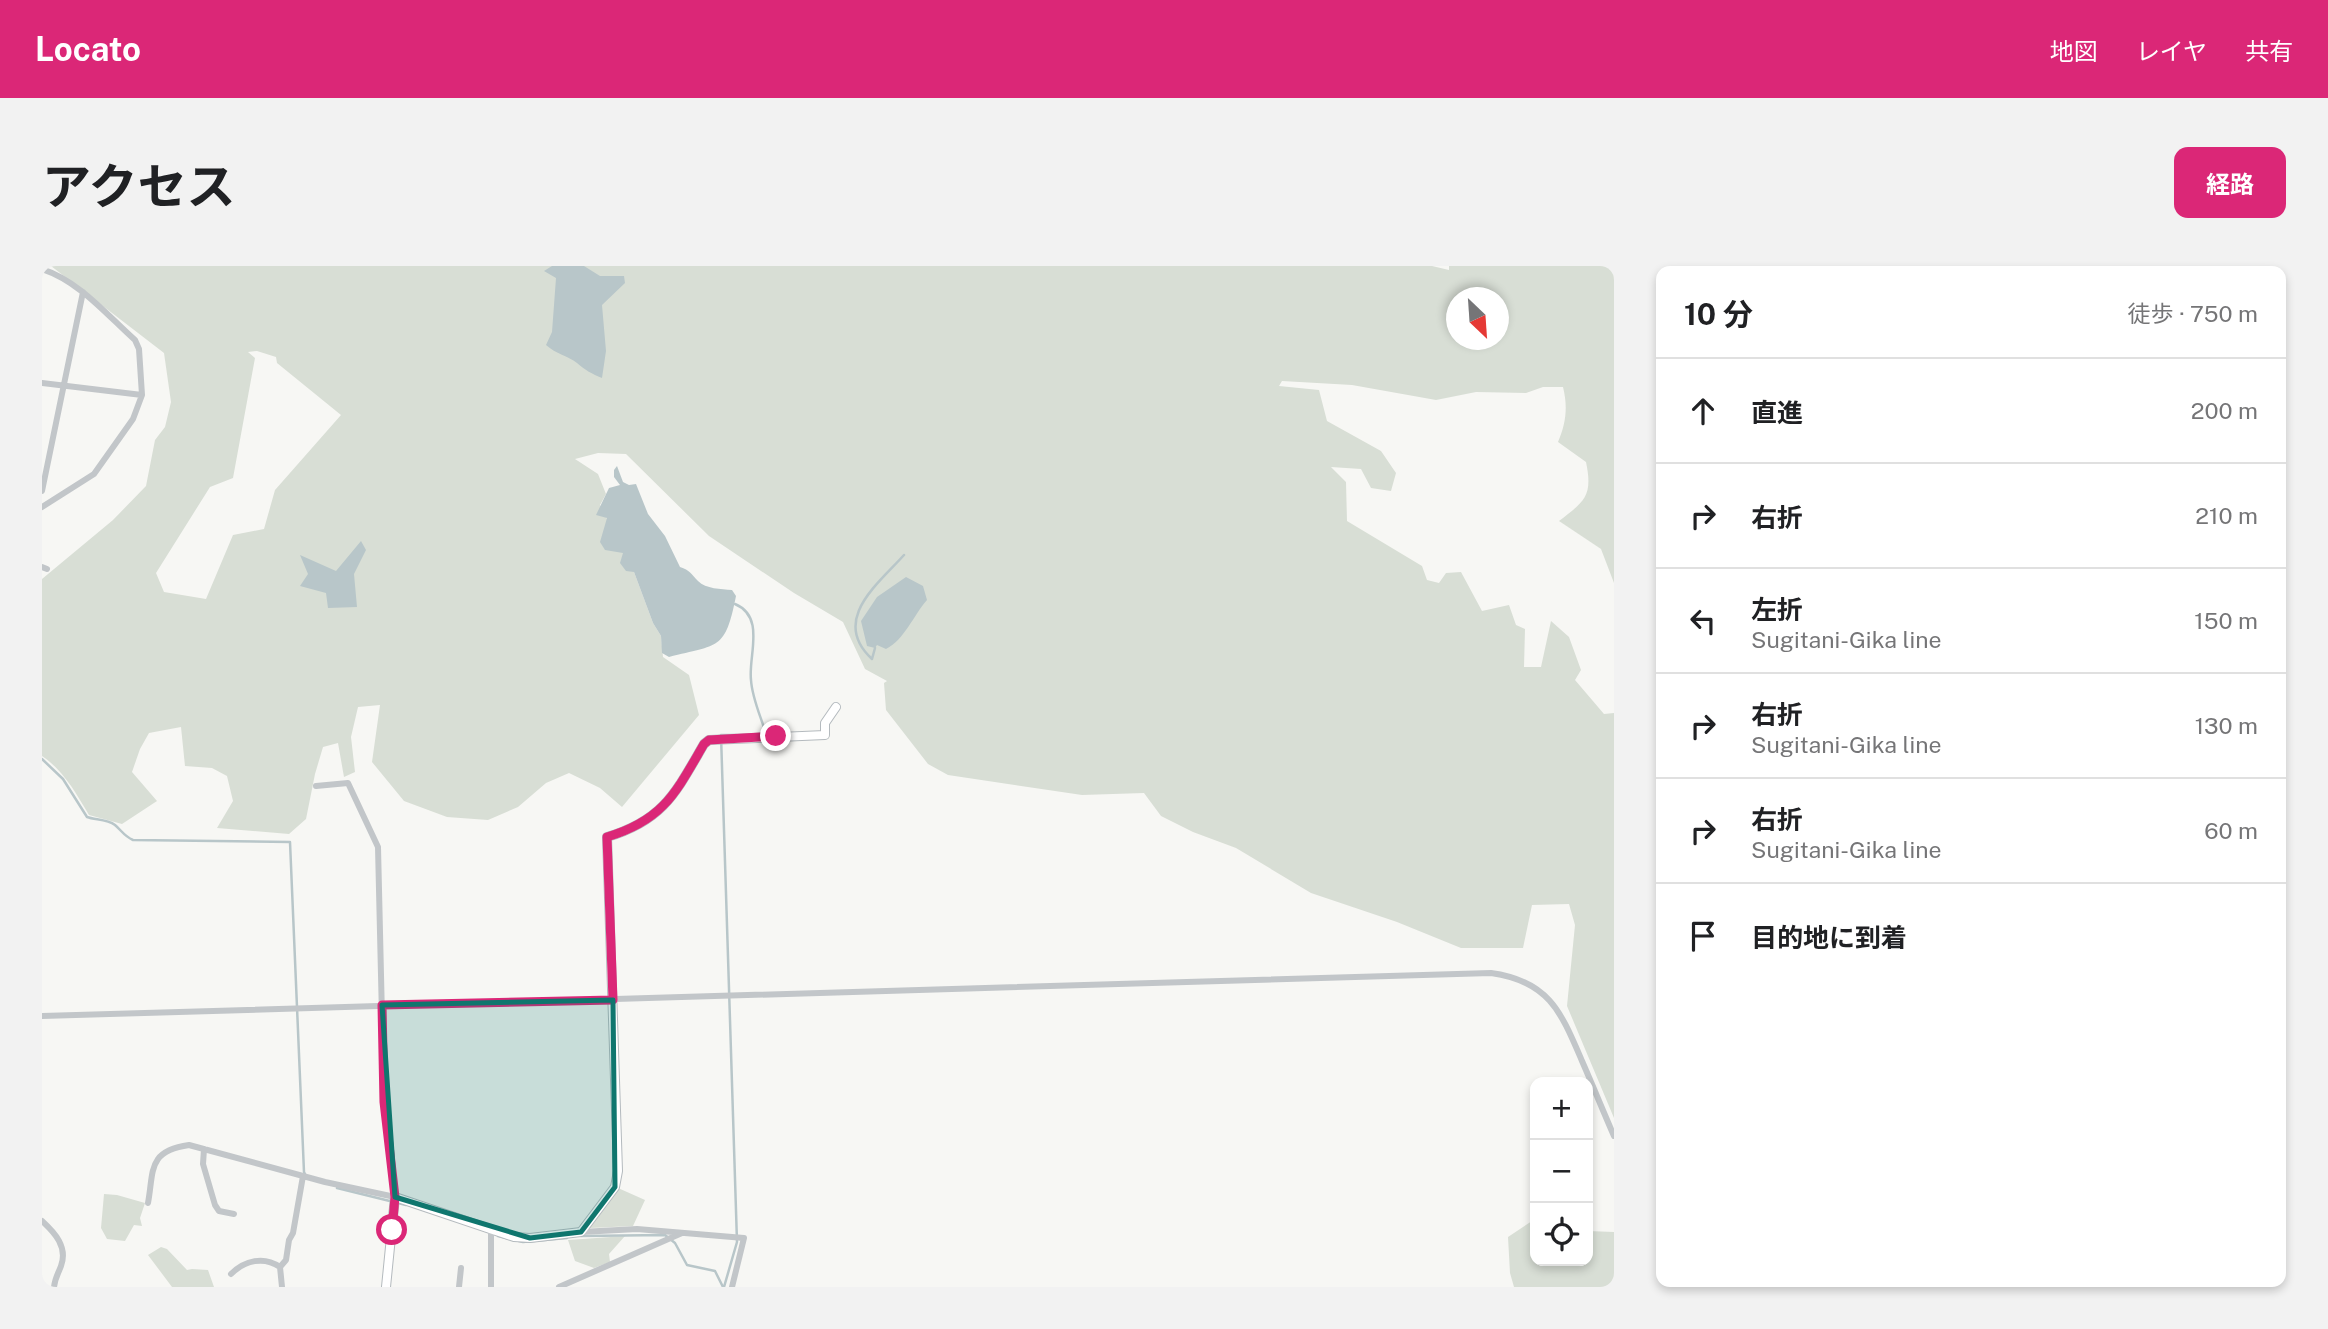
<!DOCTYPE html>
<html lang="ja">
<head>
<meta charset="utf-8">
<style>
  body { margin:0; font-family:"Public Sans","Noto Sans JP",sans-serif; background:#f2f2f2; color:#202124 }
  .controls { position:absolute; right:21px; bottom:21px; display:grid; overflow:hidden; border-radius:14px; box-shadow:0 4px 10px #0003 }
  .controls button { width:63px; height:63px; display:grid; place-items:center; padding:0; border:0; border-bottom:2px solid #e0e0e0; background:#fff; color:#202124; font:35px sans-serif }
  .compass { position:absolute; left:1404px; top:21px; width:63px; height:63px; border-radius:50%; background:#fff; box-shadow:0 4px 10px #0003; rotate:155deg }
  .stop { position:absolute; width:21px; height:21px; margin:-16px; border:5px solid #db2777; border-radius:50%; background:#fff }
  .stop.end { background:#db2777; border-color:#fff; box-shadow:0 2px 7px #0008 }
  .list { margin:0; padding:0; list-style:none }
  h2 { display:flex; justify-content:space-between; align-items:center; height:91px; margin:0; padding:0 28px; font-size:30px }
  h2 small { font-size:23px; font-weight:400; color:#757577 }
  .list li { display:grid; grid-template-columns:46px 1fr auto; gap:21px; align-items:center; box-sizing:border-box; height:105px; padding:0 28px; border-top:2px solid #e0e0e0 }
  .list b { display:block; font-size:26px; white-space:nowrap }
  .list p { margin:0; font-size:23px; white-space:nowrap; color:#757577 }
  .list em { font-size:23px; font-style:normal; color:#757577 }
  .icon { flex:none; width:38px; height:38px; fill:none; stroke:currentColor; stroke-width:2; stroke-linecap:round; stroke-linejoin:round }
  .map { position:relative; flex:none; width:1572px; height:1021px; overflow:hidden; border-radius:14px }
  header { display:flex; align-items:center; gap:42px; box-sizing:border-box; height:98px; padding:0 35px; background:#db2777; color:#fff }
  header strong { font-size:33px }
  nav { display:flex; gap:38px; margin-inline-start:auto; font-size:24px }
  .intro { display:flex; align-items:center; justify-content:space-between; box-sizing:border-box; height:168px; padding:0 42px }
  h1 { margin:0; font-size:49px }
  .button { padding:18px 32px; border-radius:14px; background:#db2777; color:#fff; font-size:24px; font-weight:700 }
  main { display:flex; gap:42px; padding:0 42px }
  aside { flex:1; background:#fff; border-radius:14px; box-shadow:0 4px 10px #0003 }
  .map>svg:first-child { display:block }
  .green { fill:#d8ded5; fill-rule:evenodd }
  .water { fill:#b8c6c9 }
  .lines { fill:none; stroke-linecap:round; stroke-linejoin:round }
  .stream { stroke:#b8c6c9; stroke-width:2.5 }
  .secondary-casing { stroke:#b4babe; stroke-width:10 }
  .street { stroke:#c2c6c9; stroke-width:6 }
  .secondary { stroke:#fff; stroke-width:8 }
  .route { stroke:#db2777; stroke-width:9 }
  .marked { fill:#0f766e; fill-opacity:0.2; stroke:#0f766e; stroke-width:5; stroke-linejoin:round }
</style>
</head>
<body>
<header>
<strong>Locato</strong>
<nav><a>地図</a><a>レイヤ</a><a>共有</a></nav>
</header>
<div class="intro"><h1>アクセス</h1><a class="button">経路</a></div>
<main>
<div class="map">
<svg width="1572" height="1021" viewBox="0 0 1572 1021">
  <rect width="100%" height="100%" fill="#f7f7f4"/>
  <!-- green -->
  <path class="green" d="M9,0H1390L1407,4V0H1572V317L1559,283L1517,255C1543,235 1551,230 1544,196L1516,176C1524,157 1526,141 1521,121H1501L1484,127L1434,126L1394,134L1310,119L1240,115L1237,120L1277,124L1285,155L1339,185L1354,207L1349,225L1329,222L1319,203L1289,201L1304,216L1305,255L1380,300L1385,314L1397,317L1404,307L1419,306L1440,345L1467,339L1474,359L1483,363L1482,401H1499L1509,355L1527,371L1539,404L1533,414L1562,448L1572,447V852L1525,740L1533,659L1527,638L1490,639L1481,682H1419L1355,656L1269,627L1194,582L1151,566L1119,550L1102,527L1040,529L906,509L886,498L844,444L842,417L845,415L823,403L801,356L752,327L667,270L584,188L556,187L533,193L556,208L564,228L558,239L592,306L611,357L619,370L621,391L647,409L657,449L580,541L558,522L527,507L504,517L476,541L446,554L405,551L362,535L330,496L338,439L316,441L309,471L313,506L302,511L296,477L281,481L273,508L264,553L247,568L175,562L191,535L185,510L170,502L143,500L139,461L107,467L98,483L90,506L115,535L80,558L47,549C34,527 21,504 0,490V313L71,254L104,220L113,174L123,161L129,136L122,87ZM1414,32H1456V74H1414ZM215,85L234,91L235,97L299,149L233,224L222,263L191,269L164,333L122,326L114,307L168,221L191,212L213,92L206,86Z
    M576,922L603,934L591,960L548,962V957Z
    M62,928L75,929L103,937L98,952L100,960L92,959L83,975L65,973L59,962Z
    M1493,953V995H1516L1517,998L1525,995H1546V965L1572,966V1021H1472L1468,1007L1466,971Z
    M583,970L567,988L568,996L552,1002L533,995L526,974Z
    M119,981L125,983L145,1004L150,1003L166,1004L172,1021H130L106,989Z"/>
  <!-- water -->
  <path class="water" d="M510,0H542L558,10H582L583,17L560,39L564,85L560,112C550,108 543,104 535,97C526,90 514,88 504,79L510,66L514,12L502,5Z
    M575,200L581,216L587,219L594,218L606,248L623,270L638,301C648,304 649,308 656,315C664,323 679,323 690,324L694,330C683,385 677,378 627,391L620,387L619,370L611,357L592,306L584,305L578,297L581,287L563,284L558,276L565,252L554,249L567,222L578,219L572,211V204Z
    M319,275L324,284L312,308L315,341L286,342L284,327L258,320L266,308L258,289L294,305Z
    M864,311L881,320L885,334C871,350 863,373 844,383L835,379L833,382L825,380L819,355L835,331Z"/>
  <g class="lines">
    <!-- stream -->
    <path class="stream" d="M693,338C724,351 706,390 709,414C710,432 719,451 724,468
      M833,382L830,393C788,354 836,318 862,289
      M0,493L21,513L45,551C53,554 65,553 73,559C80,565 82,570 91,574L248,576L262,906L264,910
      M295,922L364,939
      M456,970L481,976L525,972
      M539,970L623,969L633,977L645,999L673,1005L681,1021
      M682,1021L695,976L679,469H694"/>
    <defs>
      <path id="secondary" d="M344,1021L353,931L472,971L488,972L539,966L573,921L576,905L565,571C622,554 634,526 662,478L667,474L783,469V457L794,441"/>
    </defs>
    <!-- secondary casing -->
    <use href="#secondary" class="secondary-casing"/>
    <!-- street -->
    <path class="street" d="M0,3C37,15 64,48 93,74L97,83L100,129L91,153L52,208L0,241
      M0,117L100,129
      M0,225L41,26
      M0,301L5,303
      M0,750L1449,707C1507,715 1519,746 1540,795C1551,820 1561,845 1572,870
      M162,883L161,898L173,939L177,945L192,948
      M106,937C112,905 105,885 147,879L283,916L353,931L342,836L336,581L306,517L274,520
      M0,955C13,967 26,981 19,1000C16,1008 13,1012 12,1021
      M539,966L595,963L702,972L690,1021
      M189,1008C203,994 222,990 238,1001
      M240,1021L238,1001L244,994L247,974L251,967L261,910
      M417,1021L419,1002
      M449,1021V964
      M517,1021L640,967"/>
    <!-- secondary -->
    <use href="#secondary" class="secondary"/>
  </g>
  <g class="lines">
    <!-- route -->
    <path class="route" d="M350,964L353,931L342,836L340,739L571,734L565,571C622,554 634,526 662,478L667,474L734,470"/>
  </g>
  <!-- marked area -->
  <path class="marked" d="M571,734L573,921L539,966L488,972L353,931L340,739Z"/>
</svg>
<div class="controls">
<button>+</button>
<button>−</button>
<button><svg class="icon" aria-label="locate" viewBox="0 0 24 24"><circle cx="12" cy="12" r="6"/><path d="M12 2v4M12 18v4M2 12h4M18 12h4"/></svg></button>
</div>
<svg class="compass" viewBox="-18 -18 36 36"><path d="M0-13l5 13h-10z" fill="#e53935"/><path d="M0 13l5-13h-10z" fill="#757577"/></svg>
<div class="stop" style="left:350px;top:964px"></div>
<div class="stop end" style="left:734px;top:470px"></div>
</div>
<aside>
<h2>10 分<small>徒歩 · 750 m</small></h2>
<ul class="list">
<li><svg class="icon" aria-label="ahead" viewBox="0 0 24 24"><path d="M12 20V5M6 11l6-6 6 6"/></svg><div><b>直進</b></div><em>200 m</em></li>
<li><svg class="icon" aria-label="right" viewBox="0 0 24 24"><path d="M7 20v-9h11M14 6l5 5-5 5"/></svg><div><b>右折</b></div><em>210 m</em></li>
<li><svg class="icon" aria-label="left" viewBox="0 0 24 24"><path d="M17 20v-9H6M10 6l-5 5 5 5"/></svg><div><b>左折</b><p>Sugitani-Gika line</p></div><em>150 m</em></li>
<li><svg class="icon" aria-label="right" viewBox="0 0 24 24"><path d="M7 20v-9h11M14 6l5 5-5 5"/></svg><div><b>右折</b><p>Sugitani-Gika line</p></div><em>130 m</em></li>
<li><svg class="icon" aria-label="right" viewBox="0 0 24 24"><path d="M7 20v-9h11M14 6l5 5-5 5"/></svg><div><b>右折</b><p>Sugitani-Gika line</p></div><em>60 m</em></li>
<li><svg class="icon" aria-label="arrive" viewBox="0 0 24 24"><path d="M6 21V4h12l-3 4 3 4H6"/></svg><div><b>目的地に到着</b></div></li>
</ul>
</aside>
</main>
</body>
</html>
